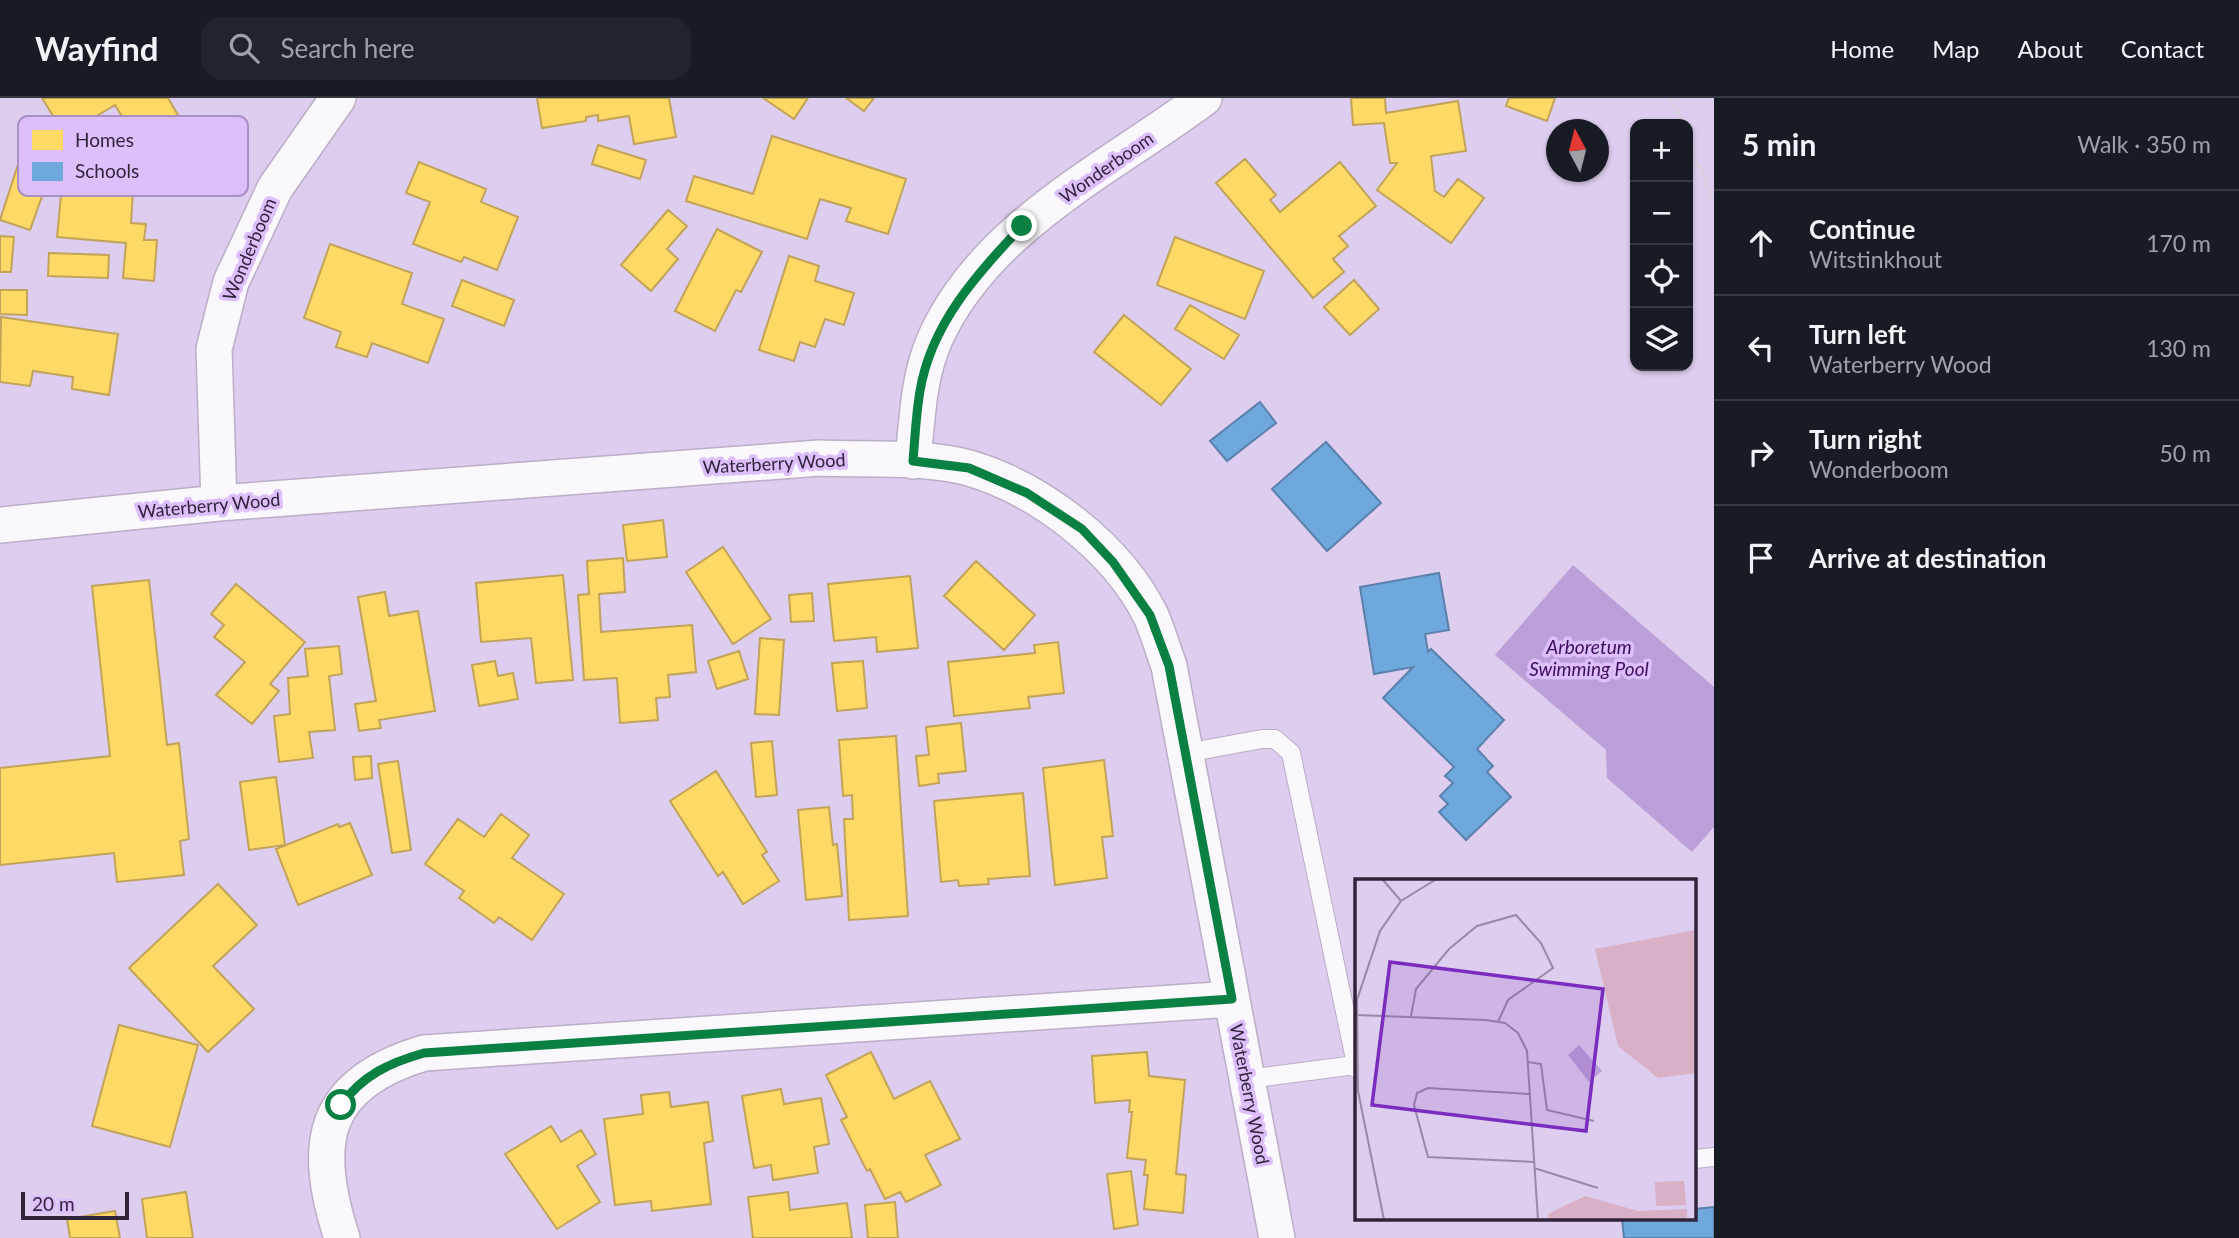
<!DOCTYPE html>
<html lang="en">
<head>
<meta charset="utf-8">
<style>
  body { margin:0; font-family:Lato,sans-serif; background:#20242c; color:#f1f3f6 }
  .controls { position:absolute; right:21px; top:21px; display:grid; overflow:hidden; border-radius:14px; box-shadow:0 2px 5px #0004 }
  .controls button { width:63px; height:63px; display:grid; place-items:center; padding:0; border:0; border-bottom:2px solid #363941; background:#171b24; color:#f1f3f6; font:35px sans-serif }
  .compass { position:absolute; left:1546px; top:21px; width:63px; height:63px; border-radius:50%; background:#171b24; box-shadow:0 2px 5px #0004; rotate:353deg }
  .scale { position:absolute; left:21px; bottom:18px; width:108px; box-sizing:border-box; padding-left:7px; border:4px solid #30243b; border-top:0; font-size:19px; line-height:24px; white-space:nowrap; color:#30243b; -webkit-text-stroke:5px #ddbffc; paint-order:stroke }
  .stop { position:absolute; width:21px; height:21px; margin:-16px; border:5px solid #0b8043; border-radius:50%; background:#fff }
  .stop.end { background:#0b8043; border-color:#fff; box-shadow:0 2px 7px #0008 }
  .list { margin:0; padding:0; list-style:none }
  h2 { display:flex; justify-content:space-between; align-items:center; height:91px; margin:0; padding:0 28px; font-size:30px }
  h2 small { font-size:23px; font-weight:400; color:#9ea1a6 }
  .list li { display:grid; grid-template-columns:46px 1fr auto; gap:21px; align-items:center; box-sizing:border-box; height:105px; padding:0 28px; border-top:2px solid #363941 }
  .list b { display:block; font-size:26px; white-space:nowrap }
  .list p { margin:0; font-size:23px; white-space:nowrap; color:#9ea1a6 }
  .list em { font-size:23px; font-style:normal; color:#9ea1a6 }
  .icon { flex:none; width:38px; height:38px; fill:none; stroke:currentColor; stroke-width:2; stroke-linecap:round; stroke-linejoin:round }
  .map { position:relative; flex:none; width:1714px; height:1140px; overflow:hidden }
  header { display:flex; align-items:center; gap:42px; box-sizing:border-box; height:98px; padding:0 35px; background:#171b24; border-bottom:2px solid #363941 }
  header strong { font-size:33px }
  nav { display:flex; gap:38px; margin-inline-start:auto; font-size:24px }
  .search { width:490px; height:63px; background:#20242c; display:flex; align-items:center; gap:18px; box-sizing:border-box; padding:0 24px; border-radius:21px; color:#9ea1a6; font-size:26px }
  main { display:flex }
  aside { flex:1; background:#171b24 }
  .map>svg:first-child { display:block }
  .water { fill:#bb9fd8 }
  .homes { fill:#ffd966; stroke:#c1a359; stroke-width:2 }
  .schools { fill:#6fa8dc; stroke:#5c80ac; stroke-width:2 }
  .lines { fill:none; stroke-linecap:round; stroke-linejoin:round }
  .lane-casing { stroke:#bbaec7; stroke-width:20 }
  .street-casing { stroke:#bbaec7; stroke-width:38 }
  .path { stroke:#d6d1db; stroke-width:4.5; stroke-dasharray:3.5 3.5; stroke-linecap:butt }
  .lane { stroke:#faf8fc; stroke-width:18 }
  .street { stroke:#faf8fc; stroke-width:35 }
  .route { stroke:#0b8043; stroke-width:9 }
  .labels { text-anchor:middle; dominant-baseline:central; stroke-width:7; stroke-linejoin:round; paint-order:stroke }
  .street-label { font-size:18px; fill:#30243b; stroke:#ddbffc }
  .water-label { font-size:19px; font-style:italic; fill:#3f0d5f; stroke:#ddbffc }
  .inset-road { fill:none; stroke:#9889a6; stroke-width:2 }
  .view { fill:#7b2cbf; fill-opacity:0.15; stroke:#7b2cbf; stroke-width:3.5 }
  .inset-edge { fill:none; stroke:#30243b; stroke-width:3.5 }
  .key { fill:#ddbffc; stroke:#a990c2; stroke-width:2 }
  .key-label { font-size:19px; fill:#30243b }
</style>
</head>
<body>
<header>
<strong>Wayfind</strong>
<div class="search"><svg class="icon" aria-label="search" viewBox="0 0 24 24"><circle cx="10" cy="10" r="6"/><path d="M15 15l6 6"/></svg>Search here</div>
<nav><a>Home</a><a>Map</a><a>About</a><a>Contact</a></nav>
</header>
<main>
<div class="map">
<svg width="1714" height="1140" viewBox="0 0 1714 1140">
  <rect width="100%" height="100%" fill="#ddcdee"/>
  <!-- water -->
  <path class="water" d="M1573,467L1714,589V729L1692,754L1607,680L1606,652L1495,557Z"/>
  <!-- homes -->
  <path class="homes" d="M42,0H168L185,29L155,48L152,44L141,50L115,7L65,37Z
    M537,0H669L676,39L634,46L629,18L598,23V17L586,19V23L542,30Z
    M763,0H808L794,21Z
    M846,0H874L864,13Z
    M1351,0H1385L1386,15L1458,3L1466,53L1431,58L1435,93L1444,99L1458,81L1484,100L1451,145L1377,92L1397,65H1390L1384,25L1353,27Z
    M1509,0H1555L1547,23L1506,8Z
    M772,38L906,81L888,136L846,123L851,110L820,101L807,141L686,103L694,78L753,96Z
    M25,45L57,56L30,132L0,122Z
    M598,47L646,62L640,81L592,66Z
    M1245,61L1276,97L1270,102L1280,114L1340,64L1376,108L1339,138L1348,148L1333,161L1344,174L1313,200L1216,85Z
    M419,64L486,91L481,104L518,119L497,172L464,159L461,164L413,146L430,104L406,95Z
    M62,87L133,93L131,125L146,126L144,142H157L154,183L123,180L126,145L57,139Z
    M668,112L687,128L667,151L678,161L651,193L621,167Z
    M717,131L762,154L741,194L736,192L715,233L675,213Z
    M0,138L14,139L11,174H0Z
    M1175,139L1264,173L1245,221L1157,187Z
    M330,146L412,175L402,206L444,221L428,265L372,245L367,259L336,249L341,234L304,220Z
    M49,155L109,157L108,180L48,178Z
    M789,158L819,168L815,183L854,195L844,227L825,221L815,249L800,244L794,263L759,252Z
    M462,182L514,202L504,228L452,208Z
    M1354,182L1379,211L1350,237L1324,209Z
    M0,192H27V217L0,216Z
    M1190,207L1239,237L1224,261L1175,231Z
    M1124,217L1191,271L1161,307L1094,254Z
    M1,219L118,236L109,297L72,291L73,279L33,273L30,288L0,284Z
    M663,422L667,459L627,463L623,427Z
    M723,449L771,521L733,546L686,474Z
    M623,460L625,494L599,496L601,534L692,527L696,574L668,577L670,599L656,600L658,622L620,625L617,580L584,582L578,497L589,496L587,463Z
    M976,463L1035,517L1004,552L944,498Z
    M563,477L573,582L536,585L531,540L481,544L476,485Z
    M910,478L918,550L877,554L876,539L834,543L828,486Z
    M149,482L167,647L179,645L189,741L180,743L184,777L117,784L114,755L0,767V670L110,658L92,488Z
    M236,486L305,544L270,586L279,593L252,626L216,597L245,564L214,539L224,527L211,516Z
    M385,494L389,518L418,513L435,613L379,622L381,630L359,633L355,606L376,603L358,499Z
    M812,495L814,523L791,524L789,497Z
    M760,540L784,542L779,617L755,616Z
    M1058,544L1064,595L1028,599L1030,610L954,618L948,564L1035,555L1034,547Z
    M339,548L342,576L329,578L335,632L309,634L313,660L279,664L274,618L290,616L288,580L308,578L305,551Z
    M739,553L748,581L717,591L708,563Z
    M495,563L498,578L513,575L518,601L479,608L472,567Z
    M863,563L867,610L837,613L832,565Z
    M961,625L966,673L938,676L939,685L919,688L916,658L929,657L926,629Z
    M896,638L908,818L849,822L844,721H853L852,697L843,698L839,642Z
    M772,643L777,697L756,699L751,645Z
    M371,658L372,680L355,682L353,659Z
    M1104,662L1113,738L1102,739L1107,780L1055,787L1043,670Z
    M398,663L411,752L392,755L378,666Z
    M716,673L767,754L762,757L779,783L743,806L723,774L718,778L670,703Z
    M276,679L285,747L249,752L240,684Z
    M1023,695L1030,778L988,781L989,786L959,788L958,782L941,784L934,703Z
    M829,709L833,747L837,746L842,798L806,802L798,712Z
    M501,716L529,737L512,760L564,796L532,842L499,819L494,825L459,800L464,793L425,766L458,721L484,739Z
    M350,725L372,777L298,807L276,751L338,726L339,729Z
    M218,786L257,827L213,868L254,911L208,954L129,870Z
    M119,927L198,947L170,1049L92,1028Z
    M871,954L894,1001L930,983L960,1041L925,1057L941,1087L906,1104L900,1094L885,1101L870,1071L867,1073L841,1022L847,1019L826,977Z
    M1147,954L1149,978L1185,982L1176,1076L1186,1077L1183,1115L1144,1111L1148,1077H1144L1146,1062L1127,1060L1132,1014H1129L1130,1002L1095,1005L1092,958Z
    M781,991L784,1006L821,1000L829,1046L814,1049L818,1075L773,1082L771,1067L754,1070L742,998Z
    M669,994L671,1009L708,1004L713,1043L704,1045L711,1106L652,1113L651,1103L615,1107L604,1021L643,1016L641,997Z
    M551,1028L561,1044L581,1032L596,1056L577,1068L600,1104L557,1131L505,1056Z
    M1131,1073L1138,1127L1114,1131L1107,1076Z
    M186,1094L193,1140H147L142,1101Z
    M788,1094L790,1112L847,1105L852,1140H753L748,1099Z
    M895,1104L898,1140H868L865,1107Z
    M115,1113L120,1140H70L67,1121Z"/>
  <!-- schools -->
  <path class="schools" d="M1260,304L1276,325L1227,363L1210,343Z
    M1326,344L1381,405L1327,453L1272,391Z
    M1439,475L1449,532L1425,536L1428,554L1431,551L1504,622L1477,651L1493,668L1487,674L1511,699L1466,742L1439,714L1448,706L1440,698L1453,685L1445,678L1454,669L1383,600L1413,569L1374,576L1360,489Z
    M1714,1109V1140H1624L1622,1121H1695V1111Z"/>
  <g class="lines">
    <defs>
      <path id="lane" d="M1186,655L1262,641H1275L1291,655L1357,971
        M1248,981L1355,967
        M1695,1061L1714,1059"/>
      <path id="street" d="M913,363C917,323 918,281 934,243C984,129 1109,71 1204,0
        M219,405L214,251L231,184L275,90L338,0
        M0,427L219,405L820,360C864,362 928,358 969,370C1041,391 1118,451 1151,518C1158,534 1163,552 1169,568L1277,1140
        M342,1140C311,1045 321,986 424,955L1232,901"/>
    </defs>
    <!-- lane casing -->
    <use href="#lane" class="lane-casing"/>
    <!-- street casing -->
    <use href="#street" class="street-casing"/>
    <!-- path -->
    <path class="path" d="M1671,0L1682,26
      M1688,41L1714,104"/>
    <!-- lane -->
    <use href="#lane" class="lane"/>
    <!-- street -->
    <use href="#street" class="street"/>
  </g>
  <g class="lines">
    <!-- route -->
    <path class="route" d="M341,1007C363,977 389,965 424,955L1232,901L1169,568L1150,517L1113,464L1082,431L1027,395L969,370L913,363C915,340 916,316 920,293C931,226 977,176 1022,128"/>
  </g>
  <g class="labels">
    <!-- street labels -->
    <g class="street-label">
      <text transform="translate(1106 69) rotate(-35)">Wonderboom</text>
      <text transform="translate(249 151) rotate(-67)">Wonderboom</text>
      <text transform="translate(774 365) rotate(-3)">Waterberry Wood</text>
      <text transform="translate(209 407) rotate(-5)">Waterberry Wood</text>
      <text transform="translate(1250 996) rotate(79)">Waterberry Wood</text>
    </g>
    <!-- water labels -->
    <g class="water-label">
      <text x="1589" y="548">Arboretum<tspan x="1589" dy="22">Swimming Pool</tspan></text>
    </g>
  </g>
  <!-- overview -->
  <g transform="translate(1355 781)">
    <rect width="341" height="341" fill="#ddcdee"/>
    <path d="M341,51V194L303,199L263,167L240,70ZM329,302L331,326L301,327L300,303ZM230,317L283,332L332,330V341H194L193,335Z" fill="#d9b0c5"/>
    <path d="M224,166L247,192L234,203L213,176Z" fill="#bb9fd8"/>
    <path class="inset-road" d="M28,1L46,22M1,136L131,141L150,144L163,154L172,172L183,341M56,137L61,110L94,70L122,47L161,36L186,64L198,89L153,121L143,143M173,183L186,185L192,231L239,242M175,215L73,209L62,214L59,226L73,278L179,283M179,289L243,309M29,341L3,212L2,121L25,52L46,22L80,1"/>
    <path class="view" d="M35,83L248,110L231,252L17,226Z"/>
    <rect width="341" height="341" class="inset-edge"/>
  </g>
  <!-- legend -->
  <rect x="18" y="18" width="230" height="80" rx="10" class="key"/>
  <rect x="32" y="32" width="31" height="20" fill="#ffd966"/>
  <rect x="32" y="64" width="31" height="19" fill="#6fa8dc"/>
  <g class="key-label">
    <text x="75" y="49">Homes</text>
    <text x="75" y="80">Schools</text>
  </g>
</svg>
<div class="controls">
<button>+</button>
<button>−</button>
<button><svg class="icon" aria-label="locate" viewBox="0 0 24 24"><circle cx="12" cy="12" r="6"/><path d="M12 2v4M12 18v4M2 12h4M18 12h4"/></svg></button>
<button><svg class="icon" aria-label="layers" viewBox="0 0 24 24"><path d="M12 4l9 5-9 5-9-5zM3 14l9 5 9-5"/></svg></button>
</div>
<svg class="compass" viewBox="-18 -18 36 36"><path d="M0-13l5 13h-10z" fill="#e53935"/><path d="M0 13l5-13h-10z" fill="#9ea1a6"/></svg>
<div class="scale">20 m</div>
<div class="stop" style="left:341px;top:1007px"></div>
<div class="stop end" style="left:1022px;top:128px"></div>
</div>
<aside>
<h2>5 min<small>Walk · 350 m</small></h2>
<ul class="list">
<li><svg class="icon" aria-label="ahead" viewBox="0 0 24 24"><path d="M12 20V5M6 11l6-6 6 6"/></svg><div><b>Continue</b><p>Witstinkhout</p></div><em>170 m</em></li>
<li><svg class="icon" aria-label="left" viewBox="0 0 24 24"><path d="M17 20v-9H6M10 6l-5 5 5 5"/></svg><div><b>Turn left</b><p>Waterberry Wood</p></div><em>130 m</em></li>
<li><svg class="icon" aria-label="right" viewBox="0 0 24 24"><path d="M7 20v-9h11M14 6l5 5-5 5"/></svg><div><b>Turn right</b><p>Wonderboom</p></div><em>50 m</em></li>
<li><svg class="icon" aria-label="arrive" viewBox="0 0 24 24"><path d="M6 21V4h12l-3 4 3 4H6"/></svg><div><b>Arrive at destination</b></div></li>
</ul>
</aside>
</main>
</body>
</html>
